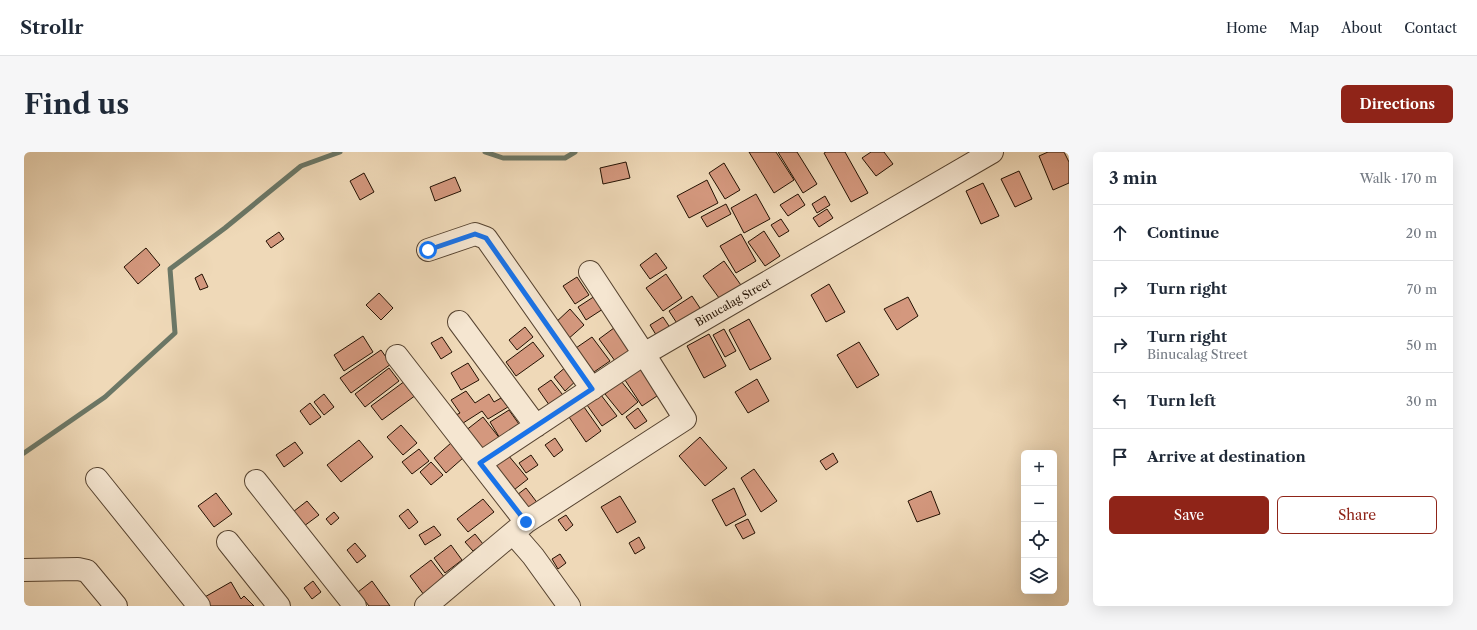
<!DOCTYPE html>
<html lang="en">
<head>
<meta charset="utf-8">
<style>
  body { margin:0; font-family:"Libre Caslon Text",serif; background:#f6f6f7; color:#1f2937 }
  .controls { position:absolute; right:12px; bottom:12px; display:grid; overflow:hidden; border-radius:6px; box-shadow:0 4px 16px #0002 }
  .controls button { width:36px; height:36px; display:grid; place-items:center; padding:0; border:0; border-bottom:1px solid #e0e1e3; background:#fff; color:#1f2937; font:20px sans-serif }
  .stop { position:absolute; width:12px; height:12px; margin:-9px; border:3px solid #1a73e8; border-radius:50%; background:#fff }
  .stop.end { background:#1a73e8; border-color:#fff; box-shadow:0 1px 4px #0008 }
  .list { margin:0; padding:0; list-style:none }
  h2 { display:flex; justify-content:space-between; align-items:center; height:52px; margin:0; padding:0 16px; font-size:17px }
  h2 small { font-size:13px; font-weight:400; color:#747a83 }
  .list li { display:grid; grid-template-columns:26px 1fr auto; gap:12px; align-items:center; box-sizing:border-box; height:56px; padding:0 16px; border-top:1px solid #e0e1e3 }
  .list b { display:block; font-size:15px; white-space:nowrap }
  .list p { margin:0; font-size:13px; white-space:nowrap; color:#747a83 }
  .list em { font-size:13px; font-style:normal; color:#747a83 }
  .actions { display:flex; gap:8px; padding:12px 16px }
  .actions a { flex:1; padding:9px 0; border:1px solid #8f2418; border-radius:6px; text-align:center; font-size:14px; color:#8f2418 }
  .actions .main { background:#8f2418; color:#fff }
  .icon { flex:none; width:22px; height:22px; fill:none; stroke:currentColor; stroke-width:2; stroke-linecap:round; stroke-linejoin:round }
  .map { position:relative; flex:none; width:1045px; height:454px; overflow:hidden; border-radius:6px }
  header { display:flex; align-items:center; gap:24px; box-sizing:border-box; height:56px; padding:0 20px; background:#fff; border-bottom:1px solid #e0e1e3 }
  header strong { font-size:19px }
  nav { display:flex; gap:22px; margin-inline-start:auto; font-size:14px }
  .intro { display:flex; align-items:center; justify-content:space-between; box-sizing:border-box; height:96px; padding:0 24px }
  h1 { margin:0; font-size:28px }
  .button { padding:10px 18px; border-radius:6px; background:#8f2418; color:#fff; font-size:14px; font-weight:700 }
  main { display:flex; gap:24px; padding:0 24px }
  aside { flex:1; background:#fff; border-radius:6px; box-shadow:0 4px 16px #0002 }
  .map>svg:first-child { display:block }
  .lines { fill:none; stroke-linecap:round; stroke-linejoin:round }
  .stream { stroke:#6b7766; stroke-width:5 }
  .building { fill:#d4987e; stroke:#231102 }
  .minor-casing { stroke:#564330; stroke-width:24 }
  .minor { stroke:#f5e6d1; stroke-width:22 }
  .route { stroke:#1a73e8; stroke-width:5 }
  .labels { text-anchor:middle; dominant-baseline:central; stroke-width:3; stroke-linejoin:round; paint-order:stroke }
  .street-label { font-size:11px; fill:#231102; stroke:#f5e6d1 }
</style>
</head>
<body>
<header>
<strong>Strollr</strong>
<nav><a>Home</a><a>Map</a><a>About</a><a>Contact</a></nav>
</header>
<div class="intro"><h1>Find us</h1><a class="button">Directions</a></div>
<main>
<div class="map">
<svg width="1045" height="454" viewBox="0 0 1045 454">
  <rect width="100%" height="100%" fill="#efd9b8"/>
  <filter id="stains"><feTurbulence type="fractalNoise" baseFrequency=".005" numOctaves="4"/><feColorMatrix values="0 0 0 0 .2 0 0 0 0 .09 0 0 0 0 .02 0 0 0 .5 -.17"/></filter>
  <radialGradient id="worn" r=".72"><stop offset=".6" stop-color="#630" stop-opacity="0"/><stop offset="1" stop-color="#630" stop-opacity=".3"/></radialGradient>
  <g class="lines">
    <!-- stream -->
    <path class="stream" d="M461,0L479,6H541L551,0
      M0,301L81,245L151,181L146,117L201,76L277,14L316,0"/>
  </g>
  <!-- building -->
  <path class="building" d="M725,0H752L770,28L750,41Z
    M754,0H773L793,32L779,41Z
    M802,0H821L844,41L827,50L800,1Z
    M847,0H860L869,12L852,24L838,6Z
    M1024,0H1040L1045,10V31L1029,38L1015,4Z
    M602,10L606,26L579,32L576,16Z
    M700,11L716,38L701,47L685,21Z
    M995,19L1008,47L991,55L977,27Z
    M340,21L350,40L336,48L326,29Z
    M431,25L437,39L411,49L406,35Z
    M683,28L694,51L665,66L653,44Z
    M959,31L975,64L957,72L942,39Z
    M732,42L746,67L720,81L707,56Z
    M774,42L781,53L764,64L756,53Z
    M801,44L806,53L793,61L788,52Z
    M702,52L707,62L683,75L677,65Z
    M803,57L809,66L795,75L789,66Z
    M757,67L765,79L755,85L747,73Z
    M740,79L756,104L741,114L724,90Z
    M255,80L260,87L247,96L242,89Z
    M717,82L732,109L712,121L696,94Z
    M122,96L136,113L114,132L100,115Z
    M632,101L643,116L626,127L616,113Z
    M700,109L719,136L698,150L679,124Z
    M178,122L184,135L176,138L171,126Z
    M642,122L658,146L639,159L622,136Z
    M553,125L565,143L551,152L539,134Z
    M805,132L821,160L802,170L787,143Z
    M355,141L369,156L357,168L342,153Z
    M571,144L579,157L562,168L554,155Z
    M668,144L680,162L656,176L645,159Z
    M884,145L894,164L873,178L860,157Z
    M546,157L560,173L543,188L529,173Z
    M639,165L647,177L634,186L626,173Z
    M725,167L747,207L726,218L705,178Z
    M594,173L613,199L594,213L575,187Z
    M501,175L509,185L493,198L485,188Z
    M700,177L712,199L701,205L689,183Z
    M685,182L702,214L680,226L663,194Z
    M339,184L349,200L320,219L310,203Z
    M418,185L428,200L417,207L407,191Z
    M568,185L586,209L567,222L549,198Z
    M509,190L520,204L492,224L482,210Z
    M835,190L855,223L833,236L813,203Z
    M357,198L367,212L327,241L316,226Z
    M444,211L455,228L437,238L427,221Z
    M620,211L639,240L618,254L599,225Z
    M543,214L554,227L541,239L530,225Z
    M365,216L375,229L341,255L331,242Z
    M733,227L745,249L724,261L711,240Z
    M527,228L542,247L528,257L514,237Z
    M381,229L392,243L358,268L347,254Z
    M597,229L614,250L598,263L581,242Z
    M442,239L451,251L465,242L470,250L477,246L484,255L464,267L458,259L436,273L430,264L436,261L427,248Z
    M300,242L310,255L300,263L290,250Z
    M577,243L593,264L578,274L563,253Z
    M286,251L297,265L286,273L276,259Z
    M560,255L577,279L562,290L545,265Z
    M614,256L623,269L611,277L602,265Z
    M485,258L497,275L477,288L466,270Z
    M459,265L477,288L458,302L441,279Z
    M377,273L393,291L379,303L363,285Z
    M676,285L703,316L681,334L655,304Z
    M531,286L539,298L530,305L521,293Z
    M335,288L349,305L317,330L303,313Z
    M271,290L279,301L260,315L252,303Z
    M427,291L439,306L422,321L410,306Z
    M395,297L405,309L388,322L378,310Z
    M809,301L814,310L802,318L796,309Z
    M484,303L504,327L486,341L466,317Z
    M507,303L514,313L502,321L495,311Z
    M407,310L419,323L407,333L396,320Z
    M730,317L753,349L737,360L717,326Z
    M502,336L515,353L502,363L489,346Z
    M710,336L722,363L702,374L688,348Z
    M907,339L916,362L893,370L884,349Z
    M192,341L208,362L190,375L174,354Z
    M596,344L612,370L593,381L577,355Z
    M459,347L470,360L444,380L433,367Z
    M283,349L295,363L276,377L265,363Z
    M384,357L394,370L385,377L375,364Z
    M310,360L315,366L307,373L302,367Z
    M542,363L549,373L542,379L534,368Z
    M724,367L731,381L719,387L711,373Z
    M410,374L417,383L401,393L395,383Z
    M451,382L459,392L449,399L441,390Z
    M615,385L621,396L611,402L605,391Z
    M331,391L342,404L333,411L323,398Z
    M427,393L438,408L421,421L410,406Z
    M536,402L542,411L534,417L528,407Z
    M407,408L421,426L400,443L386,424Z
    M289,429L297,440L288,447L280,436Z
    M348,429L366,454H345L334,440Z
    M207,430L217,447L220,444L230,454H187L179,446Z"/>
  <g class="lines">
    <defs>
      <path id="minor" d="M404,98L451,82L462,86L568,237
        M435,170L512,274
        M373,204L502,370
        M456,311L620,202L968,0
        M73,327L175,454
        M232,329L331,454
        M489,381L509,404L545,454
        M204,390L255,454
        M0,418L54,417L63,419L92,454
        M402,454L502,370L661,267L620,202L566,120"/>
    </defs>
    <!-- minor casing -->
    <use href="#minor" class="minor-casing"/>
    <!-- minor -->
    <use href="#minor" class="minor"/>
  </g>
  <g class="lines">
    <!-- route -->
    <path class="route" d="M404,98L451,82L462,86L568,237L456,311L502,370"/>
  </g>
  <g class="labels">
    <!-- street labels -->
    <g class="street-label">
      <text transform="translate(709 150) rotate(-30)">Binucalag Street</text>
    </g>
  </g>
  <rect width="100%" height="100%" filter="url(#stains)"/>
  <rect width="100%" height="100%" fill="url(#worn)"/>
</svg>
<div class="controls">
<button>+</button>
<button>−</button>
<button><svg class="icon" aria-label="locate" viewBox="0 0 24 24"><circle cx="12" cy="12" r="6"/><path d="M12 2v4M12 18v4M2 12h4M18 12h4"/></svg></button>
<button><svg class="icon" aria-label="layers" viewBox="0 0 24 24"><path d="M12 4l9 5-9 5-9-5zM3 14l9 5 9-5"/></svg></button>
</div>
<div class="stop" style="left:404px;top:98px"></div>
<div class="stop end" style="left:502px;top:370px"></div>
</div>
<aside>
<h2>3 min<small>Walk · 170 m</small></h2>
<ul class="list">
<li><svg class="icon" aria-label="ahead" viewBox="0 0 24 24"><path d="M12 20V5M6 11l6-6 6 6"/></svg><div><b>Continue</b></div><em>20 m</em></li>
<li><svg class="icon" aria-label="right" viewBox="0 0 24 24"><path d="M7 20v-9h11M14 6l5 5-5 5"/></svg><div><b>Turn right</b></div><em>70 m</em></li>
<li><svg class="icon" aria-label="right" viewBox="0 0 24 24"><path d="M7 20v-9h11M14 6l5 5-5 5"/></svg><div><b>Turn right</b><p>Binucalag Street</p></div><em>50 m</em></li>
<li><svg class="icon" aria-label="left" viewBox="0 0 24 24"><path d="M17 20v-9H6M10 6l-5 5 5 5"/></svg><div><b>Turn left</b></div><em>30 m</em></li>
<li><svg class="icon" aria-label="arrive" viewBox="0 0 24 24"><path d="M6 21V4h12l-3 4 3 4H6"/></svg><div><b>Arrive at destination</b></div></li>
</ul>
<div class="actions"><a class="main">Save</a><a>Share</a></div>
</aside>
</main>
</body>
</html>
